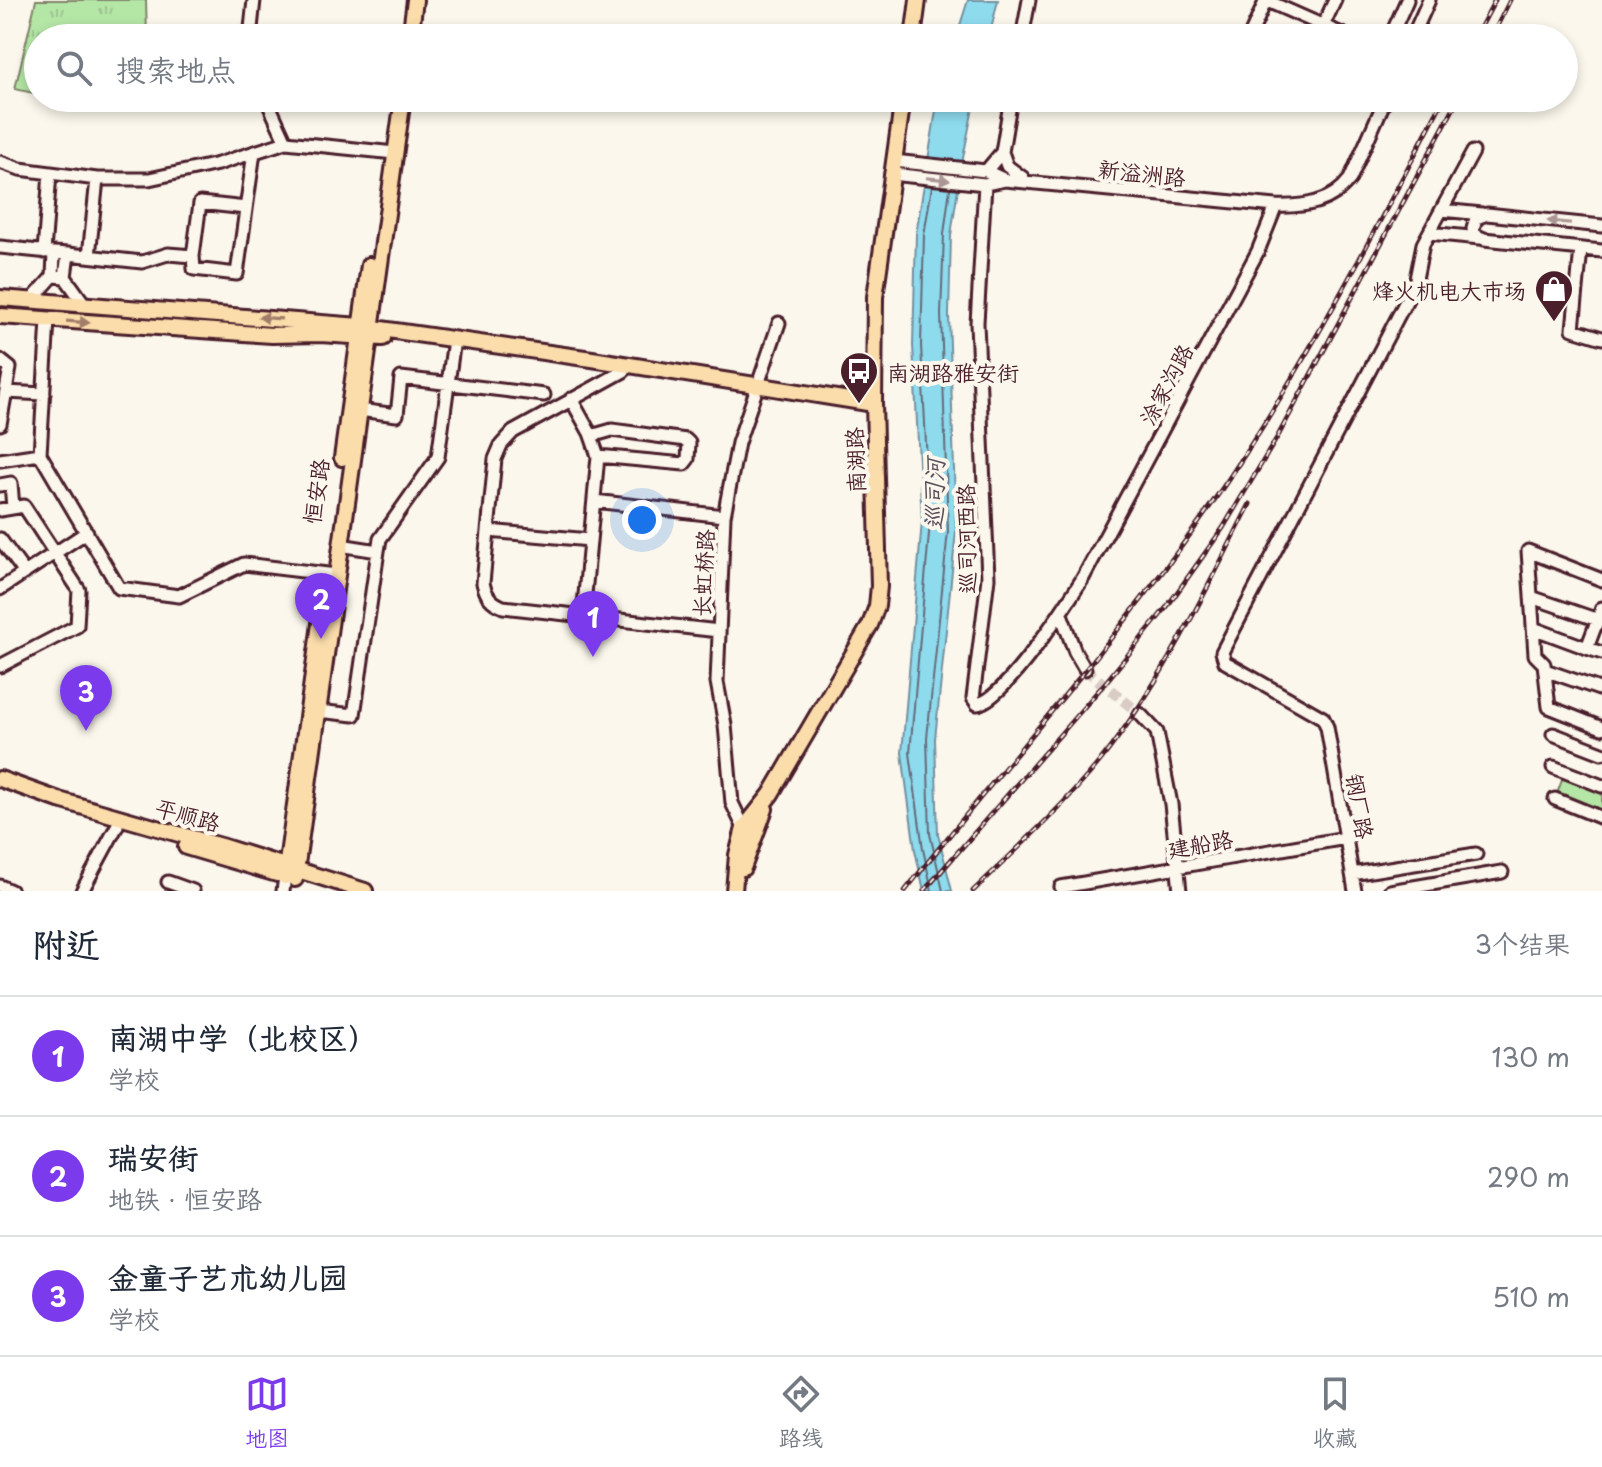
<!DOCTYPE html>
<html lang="zh">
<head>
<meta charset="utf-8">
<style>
  body { margin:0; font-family:"Playpen Sans","LXGW WenKai TC",sans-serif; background:#f2f2f3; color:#1f2937 }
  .you { position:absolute; left:642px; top:520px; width:28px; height:28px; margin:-20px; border:6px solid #fff; border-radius:50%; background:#1a73e8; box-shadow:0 0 0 12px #1a73e833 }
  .badge { display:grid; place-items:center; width:52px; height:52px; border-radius:50%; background:#7c3aed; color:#fff; font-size:26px; font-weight:700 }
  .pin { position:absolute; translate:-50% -66px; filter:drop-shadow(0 2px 4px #0008) }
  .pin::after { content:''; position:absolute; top:42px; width:28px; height:24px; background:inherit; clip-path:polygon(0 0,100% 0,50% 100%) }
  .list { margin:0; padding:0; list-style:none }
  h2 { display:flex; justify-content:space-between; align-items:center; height:104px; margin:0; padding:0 32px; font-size:34px }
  h2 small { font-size:26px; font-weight:400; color:#747a83 }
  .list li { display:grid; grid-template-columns:52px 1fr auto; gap:24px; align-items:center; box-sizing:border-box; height:120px; padding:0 32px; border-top:2px solid #e0e1e3 }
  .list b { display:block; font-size:30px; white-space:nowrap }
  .list p { margin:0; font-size:26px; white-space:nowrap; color:#747a83 }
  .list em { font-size:26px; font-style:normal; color:#747a83 }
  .icon { flex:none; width:44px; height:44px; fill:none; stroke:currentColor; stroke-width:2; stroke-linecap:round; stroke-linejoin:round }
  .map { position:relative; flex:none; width:1602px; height:891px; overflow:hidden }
  .search { position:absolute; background:#fff; box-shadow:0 4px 12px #0003; left:24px; right:24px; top:24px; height:88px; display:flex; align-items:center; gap:20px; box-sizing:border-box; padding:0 28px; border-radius:44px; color:#747a83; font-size:30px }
  .sheet { height:464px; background:#fff }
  nav { display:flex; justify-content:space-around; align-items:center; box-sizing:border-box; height:112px; border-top:2px solid #e0e1e3; background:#fff; font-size:22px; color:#747a83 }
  nav a { display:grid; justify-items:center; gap:4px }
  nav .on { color:#7c3aed }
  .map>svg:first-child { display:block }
  .grass { fill:#b4e6a6; stroke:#7f8268; stroke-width:2 }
  .park { fill:url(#park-tufts); stroke:#7f8268; stroke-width:2 }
  .water { fill:#8edbee; stroke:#7390a0; stroke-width:2 }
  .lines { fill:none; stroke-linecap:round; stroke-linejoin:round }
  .shore { stroke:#656a79; stroke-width:2 }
  .minor-tunnel { stroke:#d8ccc5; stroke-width:11; stroke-dasharray:11 5.5; stroke-linecap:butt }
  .minor-casing { stroke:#4a1f2b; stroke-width:17 }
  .major-casing { stroke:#4a1f2b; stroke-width:20 }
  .minor { stroke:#fbf7ec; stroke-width:11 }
  .major { stroke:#faddab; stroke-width:14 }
  .rail-casing { stroke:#4a1f2b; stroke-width:5 }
  .rail { stroke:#fbf7ec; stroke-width:2; stroke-dasharray:6; stroke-linecap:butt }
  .oneway { fill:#ab9695 }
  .oneway2 { fill:#a27e6b }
  .labels { text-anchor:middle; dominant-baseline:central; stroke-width:8; stroke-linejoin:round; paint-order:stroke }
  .street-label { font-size:22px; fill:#4a1f2b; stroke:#fbf7ec }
  .poi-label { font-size:22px; fill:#4a1f2b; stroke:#fbf7ec; text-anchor:end }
  .water-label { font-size:24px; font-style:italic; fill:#5b4e5c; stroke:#fbf7ec }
</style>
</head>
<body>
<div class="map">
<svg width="1602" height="891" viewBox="0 0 1602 891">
  <defs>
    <pattern id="park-tufts" width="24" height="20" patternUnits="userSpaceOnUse" patternTransform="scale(2)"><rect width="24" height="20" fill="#b4e6a6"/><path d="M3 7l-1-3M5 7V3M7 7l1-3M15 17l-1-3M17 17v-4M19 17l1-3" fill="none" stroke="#9cc58f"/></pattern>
  </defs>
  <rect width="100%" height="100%" fill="#fbf7ec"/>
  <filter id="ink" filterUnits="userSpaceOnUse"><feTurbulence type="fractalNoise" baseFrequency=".0125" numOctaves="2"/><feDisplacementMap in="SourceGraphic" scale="16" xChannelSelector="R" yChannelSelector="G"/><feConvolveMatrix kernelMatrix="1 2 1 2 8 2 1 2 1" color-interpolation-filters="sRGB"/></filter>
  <g filter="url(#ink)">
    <!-- grass -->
    <path class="grass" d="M1565,772L1602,786V818L1555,799Z"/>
    <!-- park -->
    <path class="park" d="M36,0H146L147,38H38V94L15,89Z"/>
    <!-- water -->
    <path class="water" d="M968,0H998L989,38H956Z
      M938,98H975L961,168L951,235L949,315L956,531L935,739L938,834L952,891H924L915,850L902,753L922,521L913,345L916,234Z"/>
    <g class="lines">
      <!-- shore -->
      <path class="shore" d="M932,891L923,849L910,753L930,522L921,345L924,235L932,186
        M943,891L930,834L927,738L948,531L941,314L944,234L950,188"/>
      <!-- minor-tunnel -->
      <path class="minor-tunnel" d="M1085,669L1140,714"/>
      <defs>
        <path id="minor" d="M1265,0L1351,38
          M1323,26L1335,0
          M250,38L254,0
          M1022,38L1029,0
          M1249,38L1266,0
          M1390,38L1407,0
          M1412,38L1429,0
          M266,98L286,142
          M1002,152L1007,166L1023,178
          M0,162L20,169L97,179H149L218,164L286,142L395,153
          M986,171L1002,152L1011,98
          M891,174L985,184L1005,180L986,171L894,161
          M1005,180L1276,206
          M985,184L977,323L988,578L973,698L977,704C1003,702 1068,602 1083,578L1258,251L1276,206C1304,207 1332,203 1350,179L1386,98
          M1442,210L1482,214
          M1602,226L1487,214L1476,218L1473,229L1475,235L1484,239L1602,251
          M1429,233L1480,238
          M0,247L49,252
          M1581,249L1573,329L1602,338
          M44,252L50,173
          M68,254L142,262L168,254L193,256L194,269L237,274L254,152
          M89,256L97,179
          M193,256L200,203L246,208
          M53,276L54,253L68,254L65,277
          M31,301L53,276L65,277L85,305
          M48,320L40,454L119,588L179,596L244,564L336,575
          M0,360L10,368L0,424
          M624,371L513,432L501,445L495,459L483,583C486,596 491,602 503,607L719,631
          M6,392L44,394
          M571,399L590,433L598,456L583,616
          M359,410L397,415L401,378L544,395
          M591,436L612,430L686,440L689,443L688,459L684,464L598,456
          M0,460L40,454
          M0,485L11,483L13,508
          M594,501L724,516
          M0,510L24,506L79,590L77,626L0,666
          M488,531L590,540
          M0,539L25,573
          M340,545L378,551L380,539L438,457L453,347
          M1602,580L1528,551L1535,655L1544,664L1549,707L1602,728
          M0,589L87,532
          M1531,597L1601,621
          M1061,614L1075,652L1085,669
          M1533,628L1587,648L1602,608
          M1587,648L1602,653
          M1545,670L1602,690
          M318,711L354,715L378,551
          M1140,714L1157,732L1171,804L1180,891
          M1553,734L1602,753
          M1553,767L1602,786
          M1555,799L1602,818
          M744,828L732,803L725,725L717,682L724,516L738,443L779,323
          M1352,874L1476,854
          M168,882L193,891
          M0,886L11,891
          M1061,887L1346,838
          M82,891L117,826
          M283,891L285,877
          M1355,891L1327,727L1323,718L1225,662L1222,652L1415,284L1423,244L1473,152
          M1390,891L1502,872"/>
        <path id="major" d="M410,38L415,0
          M913,38L918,0
          M0,298L360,326L592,359L874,404
          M0,316L272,335L320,334L383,338
          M342,458L369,265
          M0,779L59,800L221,846L365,891
          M186,847L277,874
          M743,868L765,809
          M285,877L322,609
          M295,879L403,98
          M734,891L737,855L744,828L771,794L870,625L877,606L879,586L874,404L875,297L903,98"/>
      </defs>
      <!-- minor casing -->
      <use href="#minor" class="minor-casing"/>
      <!-- major casing -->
      <use href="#major" class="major-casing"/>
      <!-- minor -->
      <use href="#minor" class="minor"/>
      <!-- major -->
      <use href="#major" class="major"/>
      <defs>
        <path id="rail" d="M1475,38L1495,0
          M1491,38L1510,0
          M905,891C1007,761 1119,638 1213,502C1301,374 1373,236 1444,98
          M924,891L1105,683L1166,608L1223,528L1278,436L1459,98
          M973,891C1017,849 1062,808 1100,761C1162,683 1205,592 1250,504"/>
      </defs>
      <!-- rail casing -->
      <use href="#rail" class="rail-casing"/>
      <!-- rail -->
      <use href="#rail" class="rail"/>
    </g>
    <!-- one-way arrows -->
    <defs><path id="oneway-solid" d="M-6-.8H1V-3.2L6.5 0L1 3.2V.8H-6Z" transform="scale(2)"/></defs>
    <g class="oneway">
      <use href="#oneway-solid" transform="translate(938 179) rotate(6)"/>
      <use href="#oneway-solid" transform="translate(1559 222) rotate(-174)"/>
    </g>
    <g class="oneway2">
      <use href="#oneway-solid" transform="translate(270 318) rotate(-176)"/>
      <use href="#oneway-solid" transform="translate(78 322) rotate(4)"/>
    </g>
  </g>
  <!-- icons -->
  <defs>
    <symbol id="shop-pin" viewBox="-11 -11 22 30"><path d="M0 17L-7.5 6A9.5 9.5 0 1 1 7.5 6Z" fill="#4a1f2b" stroke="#fbf7ec"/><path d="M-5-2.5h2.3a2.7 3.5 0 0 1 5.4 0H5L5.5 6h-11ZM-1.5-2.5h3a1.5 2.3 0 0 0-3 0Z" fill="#fff"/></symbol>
    <symbol id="bus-pin" viewBox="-11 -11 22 30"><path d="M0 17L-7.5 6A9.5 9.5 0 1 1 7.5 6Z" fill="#4a1f2b" stroke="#fbf7ec"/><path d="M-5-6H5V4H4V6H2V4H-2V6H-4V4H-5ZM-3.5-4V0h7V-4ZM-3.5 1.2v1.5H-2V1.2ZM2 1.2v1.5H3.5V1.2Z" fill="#fff"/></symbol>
  </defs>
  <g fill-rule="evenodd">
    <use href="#shop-pin" x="1532" y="267" width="44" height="60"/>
    <use href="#bus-pin" x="837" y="349" width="44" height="60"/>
  </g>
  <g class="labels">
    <!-- street labels -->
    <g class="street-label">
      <text transform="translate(1142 172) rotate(6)">新溢洲路</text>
      <text transform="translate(1165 384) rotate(-62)">涂家沟路</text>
      <text transform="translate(854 460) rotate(-92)">南湖路</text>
      <text transform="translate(315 491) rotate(-82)">恒安路</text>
      <text transform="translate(965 539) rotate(-91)">巡司河西路</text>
      <text transform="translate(702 573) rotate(-87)">长虹桥路</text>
      <text transform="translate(1361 806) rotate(80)">钢厂路</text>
      <text transform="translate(188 814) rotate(15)">平顺路</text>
      <text transform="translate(1200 843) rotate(-10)">建船路</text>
    </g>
    <!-- poi labels -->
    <g class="poi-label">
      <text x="1526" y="289">烽火机电大市场</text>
      <text x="887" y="371" text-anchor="start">南湖路雅安街</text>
    </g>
    <!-- water labels -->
    <g class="water-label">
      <text transform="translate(933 494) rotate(-89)">巡司河</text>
    </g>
  </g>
</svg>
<div class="you"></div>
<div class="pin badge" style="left:593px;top:657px">1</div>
<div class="pin badge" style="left:321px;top:639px">2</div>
<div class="pin badge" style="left:86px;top:731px">3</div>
<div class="search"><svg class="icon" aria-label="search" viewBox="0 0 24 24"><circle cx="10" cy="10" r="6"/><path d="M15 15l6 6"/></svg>搜索地点</div>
</div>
<section class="sheet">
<h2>附近<small>3个结果</small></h2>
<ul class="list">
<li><span class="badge">1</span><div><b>南湖中学（北校区）</b><p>学校</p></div><em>130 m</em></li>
<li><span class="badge">2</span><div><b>瑞安街</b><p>地铁 · 恒安路</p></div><em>290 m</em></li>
<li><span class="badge">3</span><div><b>金童子艺术幼儿园</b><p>学校</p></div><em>510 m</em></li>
</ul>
</section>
<nav>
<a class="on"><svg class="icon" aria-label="map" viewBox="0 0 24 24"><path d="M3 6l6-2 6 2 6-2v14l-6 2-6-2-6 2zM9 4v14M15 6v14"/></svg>地图</a>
<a><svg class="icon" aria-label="directions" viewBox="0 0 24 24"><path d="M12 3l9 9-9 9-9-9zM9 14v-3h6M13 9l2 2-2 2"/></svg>路线</a>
<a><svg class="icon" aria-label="saved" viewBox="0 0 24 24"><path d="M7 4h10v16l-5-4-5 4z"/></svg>收藏</a>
</nav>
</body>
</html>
